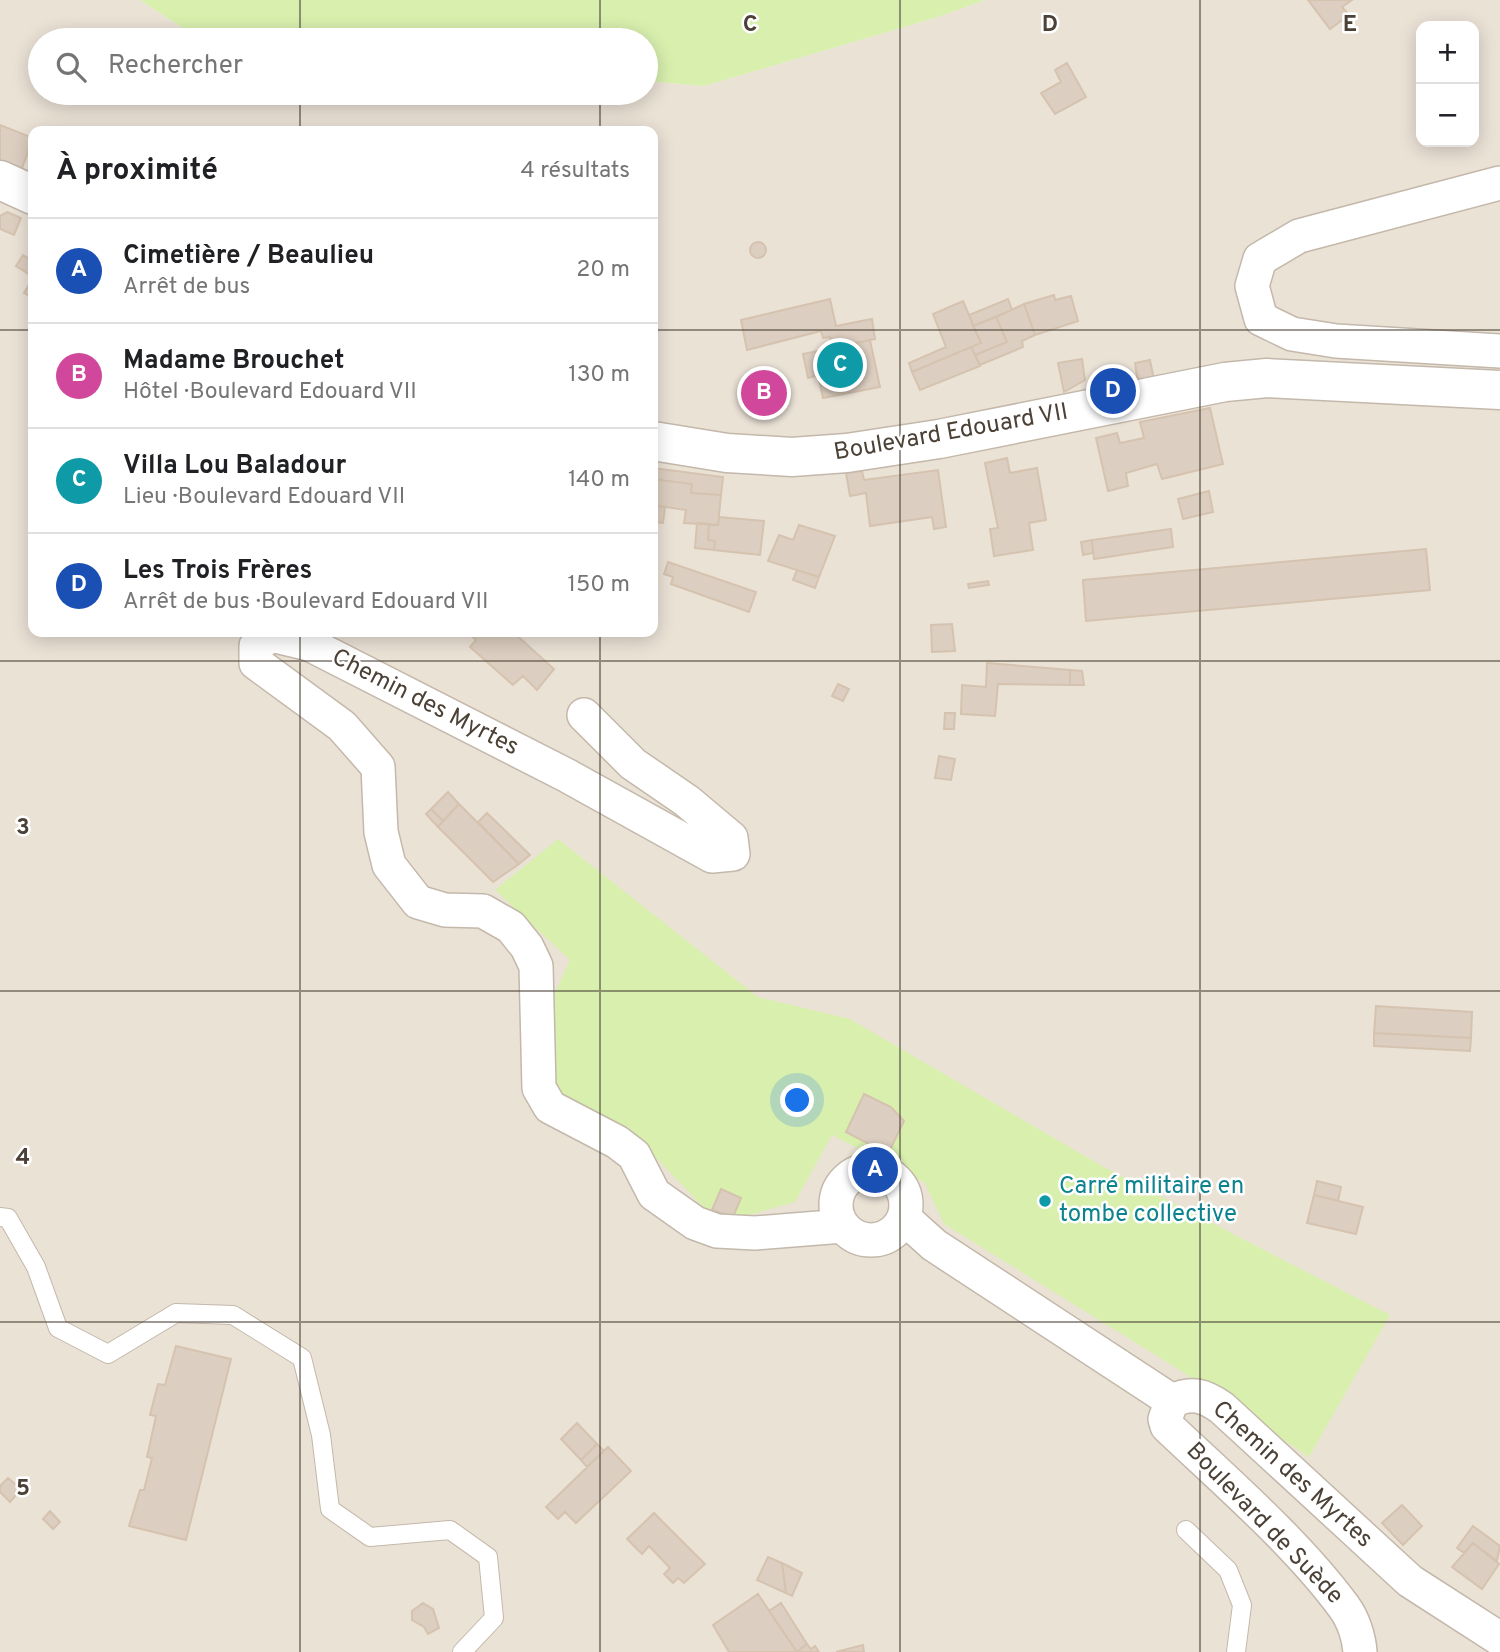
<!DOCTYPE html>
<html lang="fr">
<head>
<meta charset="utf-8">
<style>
  body { margin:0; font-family:Overpass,sans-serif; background:#f2f2f2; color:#202124 }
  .controls { position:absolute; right:21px; top:21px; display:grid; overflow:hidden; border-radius:14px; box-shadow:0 4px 18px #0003 }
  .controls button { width:63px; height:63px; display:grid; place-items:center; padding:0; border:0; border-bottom:2px solid #e0e0e0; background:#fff; color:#202124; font:35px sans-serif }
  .you { position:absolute; left:798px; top:1101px; width:24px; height:24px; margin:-18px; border:5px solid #fff; border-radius:50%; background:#1a73e8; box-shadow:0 0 0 10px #1a73e833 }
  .badge { display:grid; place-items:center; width:46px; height:46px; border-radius:50%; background:#db2777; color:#fff; font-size:23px; font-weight:700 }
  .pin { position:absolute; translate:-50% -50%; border:4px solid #fff; box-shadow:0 2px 7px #0006 }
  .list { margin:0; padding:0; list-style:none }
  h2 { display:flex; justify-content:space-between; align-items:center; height:91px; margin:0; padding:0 28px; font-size:30px }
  h2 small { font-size:23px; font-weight:400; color:#757577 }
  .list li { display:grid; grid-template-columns:46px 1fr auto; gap:21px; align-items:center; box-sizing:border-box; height:105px; padding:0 28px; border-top:2px solid #e0e0e0 }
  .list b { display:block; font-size:26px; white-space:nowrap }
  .list p { margin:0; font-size:23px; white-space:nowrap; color:#757577 }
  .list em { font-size:23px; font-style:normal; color:#757577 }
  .icon { flex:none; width:38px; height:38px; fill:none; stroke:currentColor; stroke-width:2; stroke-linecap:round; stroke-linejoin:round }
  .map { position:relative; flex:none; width:1500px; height:1652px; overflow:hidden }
  .search { position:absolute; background:#fff; box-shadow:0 4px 18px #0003; left:28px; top:28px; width:630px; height:77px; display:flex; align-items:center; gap:18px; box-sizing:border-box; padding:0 24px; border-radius:38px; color:#757577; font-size:26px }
  .panel { position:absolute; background:#fff; box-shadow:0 4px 18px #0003; left:28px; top:126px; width:630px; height:511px; border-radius:14px }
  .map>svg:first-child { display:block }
  .residential { fill:#ebe2d6; fill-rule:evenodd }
  .green { fill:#d8efae }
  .building { fill:#dccec0; stroke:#d5c3af; stroke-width:2 }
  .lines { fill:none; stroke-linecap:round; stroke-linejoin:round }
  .service-casing { stroke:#c3b8aa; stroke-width:20 }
  .minor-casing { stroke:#c3b8aa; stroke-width:36 }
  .tertiary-casing { stroke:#c3b8aa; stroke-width:41 }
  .service { stroke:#fff; stroke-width:18 }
  .minor { stroke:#fff; stroke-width:33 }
  .tertiary { stroke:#fff; stroke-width:38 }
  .grid { fill:none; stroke:#4b4136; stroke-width:2; stroke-opacity:0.55 }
  .culture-dot { fill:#0f9aa8; stroke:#fff; stroke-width:2.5 }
  .labels { text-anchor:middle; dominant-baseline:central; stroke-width:5; stroke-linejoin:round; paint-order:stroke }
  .street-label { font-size:24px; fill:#4b4136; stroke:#fff }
  .culture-label { font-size:24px; fill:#0d838f; stroke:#fff; text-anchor:start }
  .grid-label { font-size:23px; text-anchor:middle; font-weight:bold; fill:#4b4136; stroke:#fff; stroke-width:5; stroke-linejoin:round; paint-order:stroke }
</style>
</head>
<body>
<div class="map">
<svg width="1500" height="1652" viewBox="0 0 1500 1652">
  <rect width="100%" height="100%" fill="#f6f1e9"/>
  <!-- residential -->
  <path class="residential" d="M0,0H140L201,40H40V93H646V81L704,86L938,17L985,0H1500V1652H0ZM1421,26H1474V142H1421ZM33,131H653V632H33Z"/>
  <!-- green -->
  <path class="green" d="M140,0H985L938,17L704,86L646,81V40H201Z
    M558,839L758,997L850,1019L1102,1166L1390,1315L1309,1457L1178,1369L944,1224L925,1183L832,1135L795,1202L731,1220L710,1214L636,1137L574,1104L554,1085L551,1001L570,960L495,890Z"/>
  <!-- building -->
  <path class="building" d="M1308,0H1352L1342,7L1349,15L1330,29Z
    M1067,63L1086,97L1055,114L1041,93L1061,82L1055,70Z
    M0,125L33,138L20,174L0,165Z
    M7,212L21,218L14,235L0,229V216Z
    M750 250a8 8 0 1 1 16 0a8 8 0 1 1-16 0Z
    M23,255L33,261V277L16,266Z
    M33,278V298L24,293Z
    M1054,295L1055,300L1071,296L1078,321L1035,335L1024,304Z
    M830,299L836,326L872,319L875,339L833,348L830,337L823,338L821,331L747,350L741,320Z
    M1008,299L1012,310L973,326L969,315Z
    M963,301L981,343L912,372L909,363L946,347L933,314Z
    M1024,304L1035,335L1022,341L1023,347L980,365L975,355L1007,342L996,317Z
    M996,317L1007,342L975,355L971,347L981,343L973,326Z
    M870,340L880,387L823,398L818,375L808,378L803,354Z
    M971,347L980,366L920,390L912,372Z
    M1082,359L1085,380L1064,392L1058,363Z
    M1150,360L1154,380L1138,383L1135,363Z
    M1210,408L1223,464L1162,479L1157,464L1126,473L1128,486L1108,491L1096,438L1117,433L1120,443L1144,438L1140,422Z
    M1007,458L1010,473L1037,468L1046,520L1029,523L1033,550L994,556L990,529L998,528L985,463Z
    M653,468L723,477L721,495L691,493L692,484L653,479Z
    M938,470L946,527L934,529L932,517L870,526L866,493L850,496L846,473L862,471L864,480Z
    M653,479L692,484L691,493L721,495L718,525L684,523L686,510L653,505Z
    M1209,491L1213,512L1183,519L1178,499Z
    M653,505L665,507L663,523L653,522Z
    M719,517L764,521L760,555L714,550L715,541L708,540L709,524L718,525Z
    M697,523L709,524L708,540L715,541L714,550L695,548Z
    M799,525L835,536L819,577L768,561L779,535L793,540Z
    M1171,529L1173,547L1094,559L1092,540Z
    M1092,540L1093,553L1083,555L1081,542Z
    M1426,549L1430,590L1086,621L1083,580Z
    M668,562L756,592L749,612L671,584L673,577L664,574Z
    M797,570L819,577L815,588L793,580Z
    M988,581L989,585L969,588L968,584Z
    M952,624L955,651L932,652L931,625Z
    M467,632H513L554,669L537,690L523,676L513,685L470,647L476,640Z
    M987,663L1070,670V685L998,684L995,716L961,714L962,685L986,687Z
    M1070,670L1082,671L1084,685H1070Z
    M838,684L849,689L843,701L832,696Z
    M945,713H955L954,729H944Z
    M939,756L955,759L951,780L935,778Z
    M448,792L459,804L443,821L431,809Z
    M459,804L519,864L493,882L438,827Z
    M431,809L443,821L438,827L426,814Z
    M487,813L530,855L519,864L478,822Z
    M1376,1006L1472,1012L1471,1038L1374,1033Z
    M1374,1033L1471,1038L1470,1051L1374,1046Z
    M864,1094L891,1107L904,1121L888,1154L846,1132Z
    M1317,1181L1341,1187L1338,1201L1314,1195Z
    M721,1189L741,1198L733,1217L712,1210Z
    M1314,1195L1363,1207L1356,1234L1307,1223Z
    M176,1346L231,1359L186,1540L129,1526L140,1490H144L152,1458L147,1457L156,1416L150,1415L158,1384L165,1385Z
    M577,1423L597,1444L581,1460L561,1439Z
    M597,1444L604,1451L587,1467L581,1460Z
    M608,1447L631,1471L576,1523L565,1512L558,1519L546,1507Z
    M8,1478L21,1489L10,1502L0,1492V1486Z
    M1402,1505L1422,1526L1403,1545L1382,1523Z
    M50,1511L60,1522L53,1529L43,1519Z
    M654,1513L705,1564L684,1583L678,1578L673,1583L664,1574L670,1568L649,1546L642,1554L627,1539Z
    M1473,1526L1500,1546L1497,1561L1473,1543L1464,1553L1457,1548Z
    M1473,1543L1499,1564L1482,1589L1452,1567Z
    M768,1557L782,1563L786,1593L757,1580Z
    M782,1563L802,1573L792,1596L786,1593Z
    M758,1594L797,1652L807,1644L811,1649L815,1646L819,1652H729L713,1625Z
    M423,1603L433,1609L439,1628L428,1634L424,1627L412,1620V1611Z
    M781,1603L807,1644L797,1652L769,1611Z
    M863,1645L864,1652H836Z"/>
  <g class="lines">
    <defs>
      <path id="service" d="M0,1217L8,1218L36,1267L58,1328L108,1354L176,1313L233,1315L302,1358L321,1435L330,1509L370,1537L450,1530L488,1557L494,1618L462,1652
        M1186,1530L1228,1570L1242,1605L1236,1652"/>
      <path id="minor" d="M1500,183L1299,236L1260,259L1252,286L1261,319L1292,334L1336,341L1500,351
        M584,715L633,764L687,801L731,838L733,854L712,856L566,775L309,644L271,635L256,646V663L342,726L378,767L381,832L389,865L418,902L445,910L483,911L511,927L527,947L536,966L539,1088L550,1107L617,1142L634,1155L654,1194L695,1223L717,1231L755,1233L843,1226
        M836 1205a35 35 0 1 1 70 0a35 35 0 1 1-70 0Z
        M904,1218L934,1245L1172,1401C1192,1391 1205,1396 1222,1408L1410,1581L1500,1639
        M1172,1401L1165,1419L1167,1426C1225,1481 1297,1543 1344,1607C1353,1619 1359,1637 1360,1652"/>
      <path id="tertiary" d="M0,180L33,195
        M653,441L727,453L792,457L847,453L939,439L1225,382L1267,378L1500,390"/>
    </defs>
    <!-- service casing -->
    <use href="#service" class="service-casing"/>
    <!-- minor casing -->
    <use href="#minor" class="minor-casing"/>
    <!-- tertiary casing -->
    <use href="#tertiary" class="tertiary-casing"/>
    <!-- service -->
    <use href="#service" class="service"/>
    <!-- minor -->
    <use href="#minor" class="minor"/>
    <!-- tertiary -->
    <use href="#tertiary" class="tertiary"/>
  </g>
  <!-- grid -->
  <path class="grid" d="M300,0V40M600,0V40M900,0V1652M1200,0V1652M300,93V131M600,93V131M0,330H33M653,330H1500M300,632V1652M600,632V1652M0,661H1500M0,991H1500M0,1322H1500"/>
  <!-- markers -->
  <circle class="culture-dot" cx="1045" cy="1201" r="7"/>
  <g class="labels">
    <!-- street labels -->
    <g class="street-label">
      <text transform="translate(951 433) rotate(-10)">Boulevard Edouard VII</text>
      <text transform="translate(425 703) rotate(27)">Chemin des Myrtes</text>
      <text transform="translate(1292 1475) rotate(42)">Chemin des Myrtes</text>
      <text transform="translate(1264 1524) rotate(46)">Boulevard de Suède</text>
    </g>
    <!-- culture labels -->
    <g class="culture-label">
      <text x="1059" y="1187">Carré militaire en<tspan x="1059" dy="28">tombe collective</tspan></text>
    </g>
  </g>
  <g class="grid-label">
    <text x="750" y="31">C</text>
    <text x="1050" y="31">D</text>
    <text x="1350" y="31">E</text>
    <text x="23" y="834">3</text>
    <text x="23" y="1164">4</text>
    <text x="23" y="1495">5</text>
  </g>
</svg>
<div class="controls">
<button>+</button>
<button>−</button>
</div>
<div class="you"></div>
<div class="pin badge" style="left:875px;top:1170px;background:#1a4fb4">A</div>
<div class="pin badge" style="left:764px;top:393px;background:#d1479c">B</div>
<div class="pin badge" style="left:840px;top:365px;background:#0f9aa8">C</div>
<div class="pin badge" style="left:1113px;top:391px;background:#1a4fb4">D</div>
<div class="search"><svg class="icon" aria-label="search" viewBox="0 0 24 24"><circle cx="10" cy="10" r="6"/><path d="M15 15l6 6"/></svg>Rechercher</div>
<section class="panel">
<h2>À proximité<small>4 résultats</small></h2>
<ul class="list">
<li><span class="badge" style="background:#1a4fb4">A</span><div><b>Cimetière / Beaulieu</b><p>Arrêt de bus</p></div><em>20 m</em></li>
<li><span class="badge" style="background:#d1479c">B</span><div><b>Madame Brouchet</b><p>Hôtel · Boulevard Edouard VII</p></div><em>130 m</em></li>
<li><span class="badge" style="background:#0f9aa8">C</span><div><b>Villa Lou Baladour</b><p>Lieu · Boulevard Edouard VII</p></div><em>140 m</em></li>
<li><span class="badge" style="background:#1a4fb4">D</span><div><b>Les Trois Frères</b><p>Arrêt de bus · Boulevard Edouard VII</p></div><em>150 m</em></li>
</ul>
</section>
</div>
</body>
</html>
